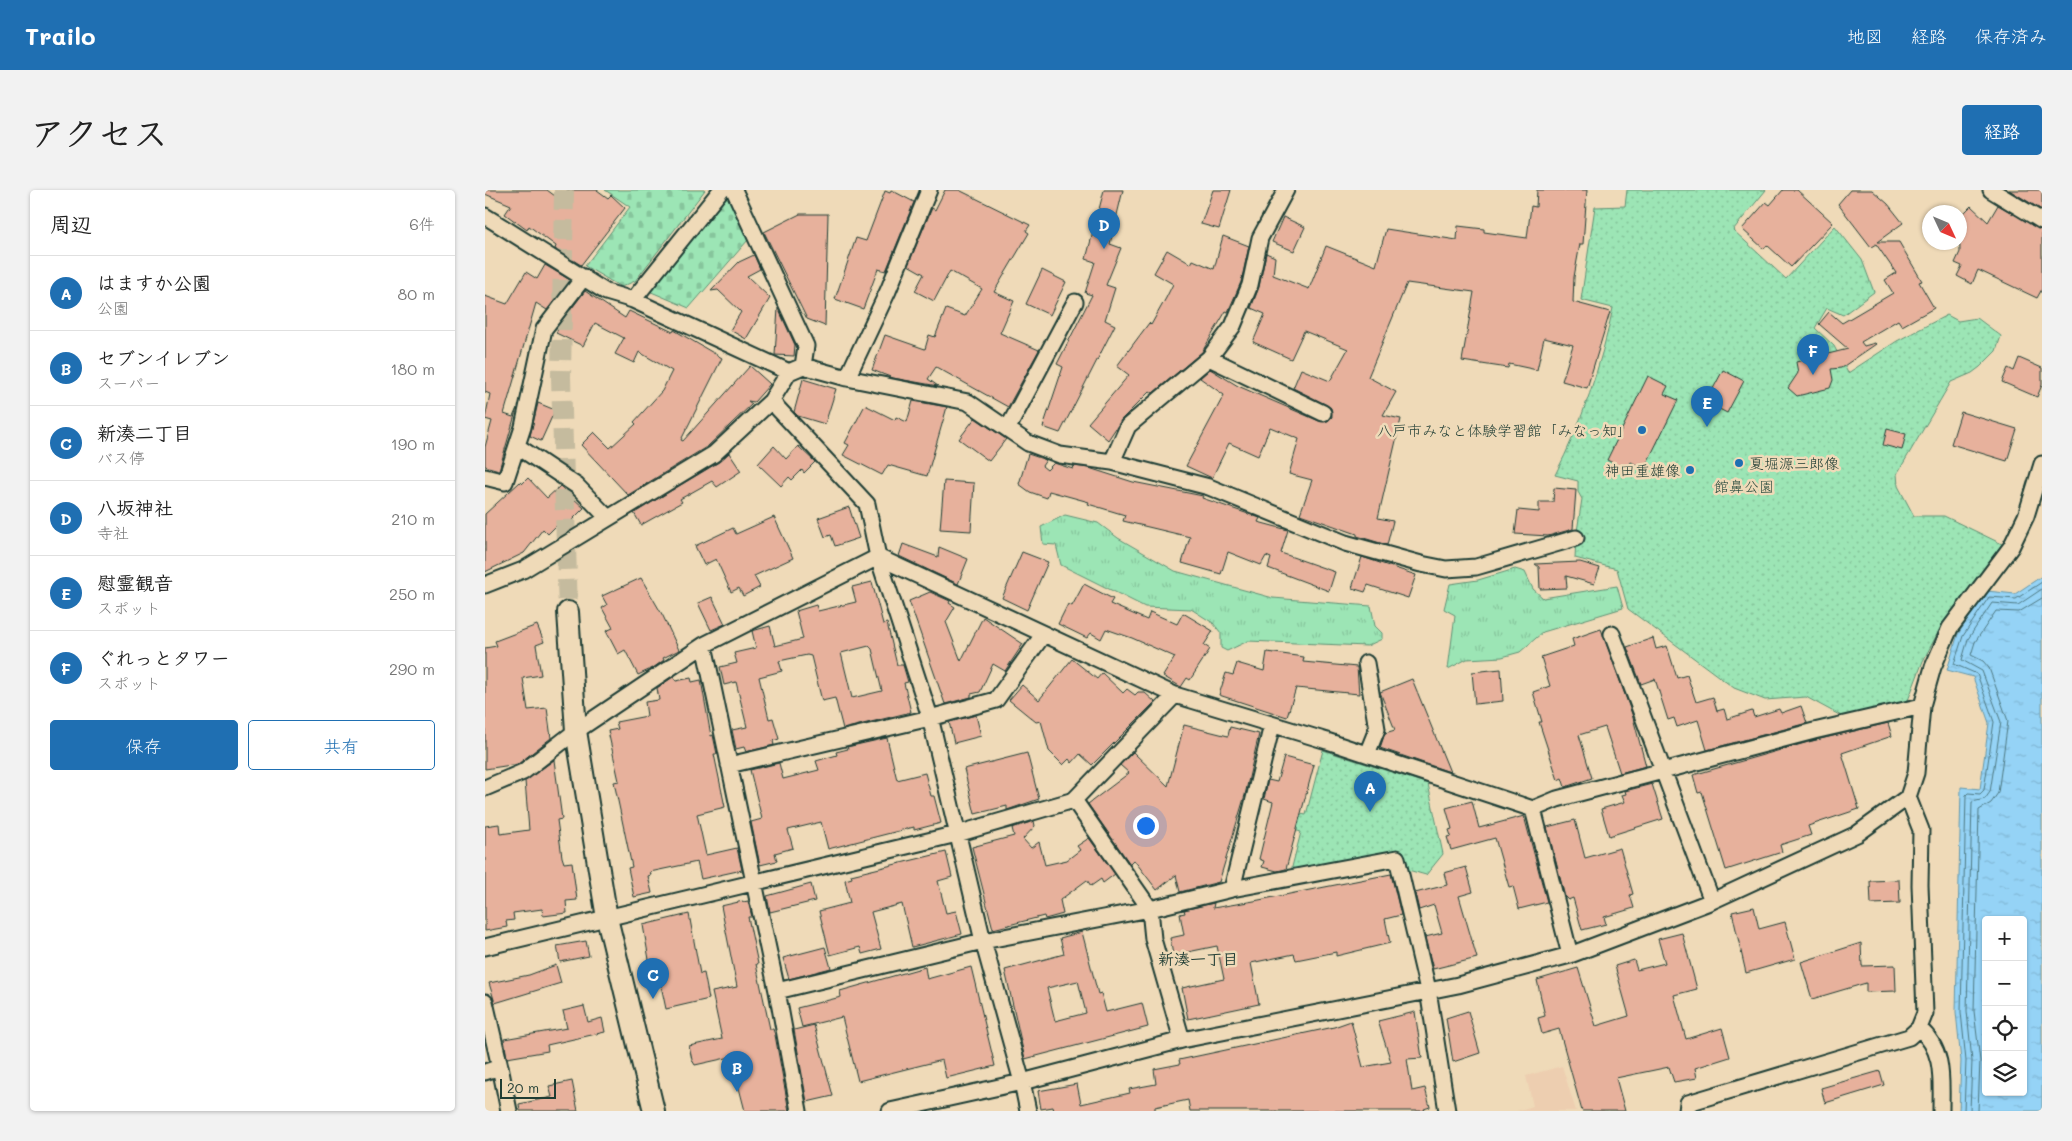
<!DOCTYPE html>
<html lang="ja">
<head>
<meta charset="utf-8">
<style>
  body { margin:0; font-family:Mali,"Klee One",sans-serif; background:#f2f2f2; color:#222 }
  .controls { position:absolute; right:15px; bottom:15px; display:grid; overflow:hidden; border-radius:5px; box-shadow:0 1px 4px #0004 }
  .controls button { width:45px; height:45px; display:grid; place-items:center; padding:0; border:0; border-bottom:1px solid #e0e0e0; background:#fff; color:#222; font:25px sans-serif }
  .compass { position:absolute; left:1437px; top:15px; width:45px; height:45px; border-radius:50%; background:#fff; box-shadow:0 1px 4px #0004; rotate:134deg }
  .scale { position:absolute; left:15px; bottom:12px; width:56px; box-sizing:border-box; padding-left:5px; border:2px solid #1f3d34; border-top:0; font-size:14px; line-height:18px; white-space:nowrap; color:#1f3d34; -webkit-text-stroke:4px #efdab8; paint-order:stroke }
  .you { position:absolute; left:660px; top:635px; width:18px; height:18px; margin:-12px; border:4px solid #fff; border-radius:50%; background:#1a73e8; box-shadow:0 0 0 8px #1a73e833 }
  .badge { display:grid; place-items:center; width:32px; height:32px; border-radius:50%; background:#1f6fb2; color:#fff; font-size:16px; font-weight:700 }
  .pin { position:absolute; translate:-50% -41px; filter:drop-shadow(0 1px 2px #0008) }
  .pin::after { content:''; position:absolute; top:26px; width:18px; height:15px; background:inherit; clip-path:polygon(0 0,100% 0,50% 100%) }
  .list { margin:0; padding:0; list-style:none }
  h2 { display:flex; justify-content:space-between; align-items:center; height:65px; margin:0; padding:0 20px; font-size:21px }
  h2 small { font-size:16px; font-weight:400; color:#767676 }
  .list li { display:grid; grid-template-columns:32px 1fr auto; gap:15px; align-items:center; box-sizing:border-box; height:75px; padding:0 20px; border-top:1px solid #e0e0e0 }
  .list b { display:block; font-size:19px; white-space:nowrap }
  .list p { margin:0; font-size:16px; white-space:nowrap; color:#767676 }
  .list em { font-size:16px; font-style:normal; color:#767676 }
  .actions { display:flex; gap:10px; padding:15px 20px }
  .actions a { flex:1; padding:11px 0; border:1px solid #1f6fb2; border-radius:5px; text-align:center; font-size:18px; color:#1f6fb2 }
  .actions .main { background:#1f6fb2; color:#fff }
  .icon { flex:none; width:28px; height:28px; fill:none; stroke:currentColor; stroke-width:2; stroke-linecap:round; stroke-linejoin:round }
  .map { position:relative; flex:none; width:1557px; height:921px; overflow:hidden; border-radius:5px }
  header { display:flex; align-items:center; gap:30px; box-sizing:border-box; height:70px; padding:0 25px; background:#1f6fb2; color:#fff }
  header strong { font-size:24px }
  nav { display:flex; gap:28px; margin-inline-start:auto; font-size:18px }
  .intro { display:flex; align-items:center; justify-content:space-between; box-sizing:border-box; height:120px; padding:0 30px }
  h1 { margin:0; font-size:35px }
  .button { padding:12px 22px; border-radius:5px; background:#1f6fb2; color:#fff; font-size:18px; font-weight:700 }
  main { display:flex; gap:30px; padding:0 30px }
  aside { flex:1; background:#fff; border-radius:5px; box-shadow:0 1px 4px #0004 }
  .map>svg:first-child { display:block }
  .built { fill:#edceb0 }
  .grass { fill:url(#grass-tufts); stroke:#5e9174 }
  .cemetery { fill:url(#cemetery-stones); stroke:#5e9174 }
  .park { fill:url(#park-dots); stroke:#5e9174 }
  .water { fill:url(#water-ripples); stroke:#6697a8; fill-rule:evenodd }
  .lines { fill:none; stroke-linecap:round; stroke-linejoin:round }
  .shore { stroke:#4e7982; stroke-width:1 }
  .building { fill:#e7b19c; stroke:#1f3d34; fill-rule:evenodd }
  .secondary-tunnel { stroke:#c5bb9e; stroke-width:20; stroke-dasharray:20 10; stroke-linecap:butt }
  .street-casing { stroke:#1f3d34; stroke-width:19 }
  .secondary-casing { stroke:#1f3d34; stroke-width:24 }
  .street { stroke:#efdab8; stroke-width:15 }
  .secondary { stroke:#efdab8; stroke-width:20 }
  .poi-dot { fill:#1f6fb2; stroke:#efdab8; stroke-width:2 }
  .labels { text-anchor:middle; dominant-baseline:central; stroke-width:5; stroke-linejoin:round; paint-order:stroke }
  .poi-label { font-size:15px; fill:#1f3d34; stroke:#efdab8; text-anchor:end }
  .park-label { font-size:15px; fill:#2c4e41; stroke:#efdab8 }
  .neighbourhood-label { font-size:16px; font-weight:bold; fill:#1f3d34; stroke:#efdab8 }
</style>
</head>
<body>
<header>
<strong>Trailo</strong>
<nav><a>地図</a><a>経路</a><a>保存済み</a></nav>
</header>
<div class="intro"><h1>アクセス</h1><a class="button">経路</a></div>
<main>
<aside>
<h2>周辺<small>6件</small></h2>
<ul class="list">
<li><span class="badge">A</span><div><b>はますか公園</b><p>公園</p></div><em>80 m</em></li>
<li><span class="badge">B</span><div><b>セブンイレブン</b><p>スーパー</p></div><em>180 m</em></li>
<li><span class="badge">C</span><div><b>新湊二丁目</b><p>バス停</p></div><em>190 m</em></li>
<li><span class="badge">D</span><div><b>八坂神社</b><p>寺社</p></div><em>210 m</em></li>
<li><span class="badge">E</span><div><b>慰霊観音</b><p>スポット</p></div><em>250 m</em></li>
<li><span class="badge">F</span><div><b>ぐれっとタワー</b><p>スポット</p></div><em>290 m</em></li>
</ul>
<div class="actions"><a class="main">保存</a><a>共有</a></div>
</aside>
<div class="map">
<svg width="1557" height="921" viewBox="0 0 1557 921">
  <defs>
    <pattern id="grass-tufts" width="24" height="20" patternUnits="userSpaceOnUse" patternTransform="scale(1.25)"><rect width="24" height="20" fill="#9ce5b5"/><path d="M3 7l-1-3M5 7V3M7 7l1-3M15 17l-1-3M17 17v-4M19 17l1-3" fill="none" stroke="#86c59c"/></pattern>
    <pattern id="cemetery-stones" width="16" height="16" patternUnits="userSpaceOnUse" patternTransform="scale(1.25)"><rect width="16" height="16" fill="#9ce5b5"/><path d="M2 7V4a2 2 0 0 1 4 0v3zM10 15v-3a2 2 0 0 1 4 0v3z" fill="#86c59c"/></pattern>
    <pattern id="park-dots" width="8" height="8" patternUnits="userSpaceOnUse" patternTransform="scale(1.25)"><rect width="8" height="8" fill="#9ce5b5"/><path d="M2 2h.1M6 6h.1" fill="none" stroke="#86c59c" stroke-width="1.8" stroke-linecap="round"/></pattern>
    <pattern id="water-ripples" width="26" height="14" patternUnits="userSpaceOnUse" patternTransform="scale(1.25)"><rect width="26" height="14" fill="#95d3f6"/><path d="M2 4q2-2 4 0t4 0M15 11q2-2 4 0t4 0" fill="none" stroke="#80b6d4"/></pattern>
  </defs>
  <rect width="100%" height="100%" fill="#efdab8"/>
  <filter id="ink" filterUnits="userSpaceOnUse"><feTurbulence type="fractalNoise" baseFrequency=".02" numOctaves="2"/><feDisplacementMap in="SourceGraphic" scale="10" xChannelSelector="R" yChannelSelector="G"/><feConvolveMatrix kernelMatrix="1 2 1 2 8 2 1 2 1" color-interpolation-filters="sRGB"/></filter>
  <g filter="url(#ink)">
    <!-- built -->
    <path class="built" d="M1077,876L1091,921H1032L1048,916L1041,886Z"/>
    <!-- grass -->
    <path class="grass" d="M580,325L613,333L633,348L690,381L788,408L886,416L890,436L897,443V449L882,456L763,451L742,461L736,458V443L728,433L706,419L660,417L576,375L571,355L558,354L556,337Z
      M1030,379L1040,382L1048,399L1058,408L1132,396L1138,418L1058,442L1035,462L1017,467L982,469L963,479L970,425L959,419L965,394L993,390Z"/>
    <!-- cemetery -->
    <path class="cemetery" d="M120,0H220L150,91L136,97L100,76L145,17Z
      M242,3L263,50L204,118L164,101Z"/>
    <!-- park -->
    <path class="park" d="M1142,0H1281L1248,40L1301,89L1350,36L1377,70L1389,102L1358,125L1342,118L1330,138L1349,156L1363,183L1412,151L1462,125L1473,131L1492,128L1516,146L1511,161L1495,177L1487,183L1466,192L1412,284L1413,296L1429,326H1459L1517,354L1458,433L1438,471L1422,513L1358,527L1321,507L1280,510L1249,498L1143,419L1132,379L1090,368L1091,348L1097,309L1093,302V291L1070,285C1097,233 1116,175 1128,118L1096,110L1110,17L1140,16Z
      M838,560L943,594L958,664L941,685L923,680L918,661L806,681L816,642L792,635L797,620L821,625Z"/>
    <!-- water -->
    <path class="water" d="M1557,386V921H1474L1476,871L1471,822L1476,597L1495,599L1504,533L1488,487L1462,480L1473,444L1502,401L1530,404ZM1501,730H1538V902H1501Z"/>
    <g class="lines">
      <!-- shore -->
      <path class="shore" d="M1479,921L1481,871L1476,822L1481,605L1483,603L1495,604L1499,600L1509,532L1492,484L1469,474L1478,446L1504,407L1531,409L1557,392
        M1485,921L1487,871L1482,821L1487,612L1500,609L1505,602L1516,532L1497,481L1477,470L1483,449L1507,413L1533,415L1557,399
        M1493,921L1495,871L1489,821L1494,620L1506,613L1513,603L1523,531L1504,478L1498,471L1486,465L1490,452L1511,421L1534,422L1557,408"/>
    </g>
    <!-- building -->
    <path class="building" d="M0,0H62L74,9L82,0H112L123,8L126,5L140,18L96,75L70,59L71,56L44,36L42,40L20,24L26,15L0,4Z
      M406,0L429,12L401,81L393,79L378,119L350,109L371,48L381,51L400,1L405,3Z
      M460,0H474L545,35L541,41L544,43L509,102L529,111L515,143L554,160L523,217L451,177L443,189L453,196L408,188L387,180L400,145L440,159L444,145L450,147L461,119L480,126L497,99L465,81L449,111L430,101L439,84L423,75L447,18L450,20Z
      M619,0H638L625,54L636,58L621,95L630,98L620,130L630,135L575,243L558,237L578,177L572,174L607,105L600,103L610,72L601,69Z
      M728,0H746L734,39L716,34Z
      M1052,0H1102L1098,54H1095L1089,87L1088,112L1125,122L1102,198L1077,191L1088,155L1059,148L1052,180L1024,174L1023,178L977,171L989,102L922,93L883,187L911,202L898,225L916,229L893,328L908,331L902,355L872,346V344L815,324L827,290L804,284L814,249L785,237L773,266L744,253L727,288L701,276L739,205L715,188L725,179L753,196L834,231H843L847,227L846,218L842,215L808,198L816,179L845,191L863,159L819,141L806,169L768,152L780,124L766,118L774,97L781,63L790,67L788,85L824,99L841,56L891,76L901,39L972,50L973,36L999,39V42L1042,48L1046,16L1051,17Z
      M1298,0H1312L1348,33L1306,77L1282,55L1279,59L1257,39L1281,12L1285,15Z
      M1365,0H1387L1403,14L1418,33L1392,52H1414L1437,91L1434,92L1449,118L1417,136L1413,130L1376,152L1379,156L1390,153L1391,154L1356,178L1346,179L1348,190L1345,198L1312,206L1303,198L1313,183L1311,172L1363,159L1334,134L1344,122L1357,133L1408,103L1400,90L1411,83L1391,54L1386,57L1353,14Z
      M1524,0H1557V20Z
      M1513,15L1557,40V99L1552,108L1493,80L1487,94L1472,86L1477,76L1470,73L1475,62L1474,28L1486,16L1503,32Z
      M315,24H343L340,136L322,129L279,42Z
      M798,27L820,37L809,61L787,52Z
      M738,46L764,56L756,92L743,122L741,121L717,162L668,203L665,201L637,229L623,250L603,233L644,185L632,176L664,133L666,135L681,108L688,94L669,83L682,60L706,74L708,70L729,79Z
      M269,65L275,79L262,86L285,108L261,149L245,140L256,122L233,100L226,101L254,72Z
      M60,75L85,90L62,120L51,113L19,224L28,227L32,218L14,280L0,276V257L7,231L0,229L5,204L0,202V106L22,114L41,82L52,89Z
      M557,80L581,92L565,125L541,114Z
      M100,101L140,128L144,121L188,142L189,140L237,168L196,250L198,251L265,176L285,194L269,212L263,211L267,214L223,256L143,305L96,255L109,242L125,258L151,234L149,232L177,201L187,181L154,162L149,173L130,164L139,148L110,133L98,156L71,143L77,131Z
      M293,118L310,155L309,166L290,165Z
      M1534,168L1557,178V195L1552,207L1517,192L1523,178L1529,181Z
      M1238,180L1259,191L1242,223L1221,212Z
      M1163,186L1183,196L1179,204L1193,210L1159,279L1146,272L1142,280L1122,270Z
      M318,189L351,199L340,234L313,226L309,222Z
      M428,211L462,217L442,286L403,275L397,285L358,265L364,255L360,253L380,215L410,230L411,227L422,232Z
      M53,213L70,220L56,251L45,246Z
      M1476,222L1532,239L1522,271L1466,254Z
      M490,228L521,249L504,271L474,249Z
      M1402,239L1421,244L1417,260L1398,255Z
      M289,256L301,269L313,256L330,272L319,283L317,280L307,290L304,287L296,296L273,274Z
      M244,263L256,281L232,297L227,291L195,309L197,312L156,335L149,323L234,272Z
      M543,264L561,270L557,276L562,280L569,273L588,279L589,276L604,278L648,292L718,306L717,308L775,328L773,332L803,340L796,363L850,382L844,401L783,378L786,368L781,366L776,375L743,362L736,384L697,373L705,347L638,331L640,325L603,314L604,312L564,301L562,308L545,302L534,294Z
      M43,288L62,308L75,296L99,318L82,335L77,330L63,344L58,339L39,363L0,382V324L35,292L37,294Z
      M459,291L489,293L486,341L455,339Z
      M1069,298L1091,300L1088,339L1063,346L1030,344L1033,320L1054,322V312H1068Z
      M364,317L374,348L350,356L346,345L340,347L333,328Z
      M289,327L308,368L269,386L275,397L258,406L254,398L246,402L231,369L219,375L210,356L248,338L251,344Z
      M418,354L453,367L454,357L483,369L473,394L414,366Z
      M537,362L563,372L542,420L517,408Z
      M877,367L931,385L923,408L883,395L880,402L867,398Z
      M1095,372L1115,378L1109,394L1081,386L1082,398L1055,399L1054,377L1050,374Z
      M156,388L178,426L194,460L178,468L179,470L168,478L153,485L140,460L133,464L121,441L128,438L117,418L122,415L117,406Z
      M387,392L398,434L402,433L412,475H418L423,492L419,493L426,522L358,539L350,508L337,511L326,466L322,465L294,471L297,481L274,487L284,529L288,528L294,549L288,551L289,555L261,562L259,557L251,559L247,540L262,537L251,492L239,495L235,477L252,473L249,463L271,458L267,441L285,436L290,456L318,449L311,421L331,415L333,421L371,412L367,397ZM384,456L387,459L397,501L367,508L356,463Z
      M599,394L628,409L625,414L662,430L665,422L692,434L698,423L728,441L719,455L725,459L705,490L702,488L696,497L678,486L690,467L647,448L621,439L616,449L606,443L602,448L573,434L583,414L587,416Z
      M445,402L465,411L464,413L470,417L461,432L476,471L498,427L538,454L520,481L508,474L495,502L486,504V507L460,514L424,411Z
      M227,407L240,434L226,440L213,413Z
      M52,435L59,452L51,455L56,485L38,488L43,520L62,518L66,548L33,574L0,579V458L12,456L10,451Z
      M1116,439L1147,524L1161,576L1135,583L1120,537L1094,545L1107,588L1080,597L1077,588L1073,590L1054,532H1057L1048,502L1065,496L1056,467L1089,456L1087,449Z
      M1168,448L1171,459L1182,456L1192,488L1202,485L1211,512L1228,507L1232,521L1239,519L1242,529L1267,521L1269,527L1294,519L1296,523L1316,516L1322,533L1222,560L1213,530L1192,537L1189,528L1183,530L1170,489L1156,494L1142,457Z
      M782,462L819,467L818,472L872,477L874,504L811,498L802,527L734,505L741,483L748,485L752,473L779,481Z
      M587,469L612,489L617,483L638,503L642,499L650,505L653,502H659L670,512L607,575L595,564L587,573L584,569L578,575L564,561L556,531L551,532L524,510L537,495L554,510Z
      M1016,479L1018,511L990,514L987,482Z
      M188,487L191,491L206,488L207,492L216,490L226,546L228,545L232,564H229L240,617L212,624L221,665L252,658L257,680L216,689L212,672L165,682L166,685L163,686L167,703L149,707L143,678L147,677L129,592L134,591L123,541L133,539L131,532L162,526L160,512L174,510L172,498Z
      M927,489L965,582L895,558L900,543L910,540L895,502Z
      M491,525L496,546L469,553L464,532Z
      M1403,533L1407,546L1357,563L1374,619L1323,636L1326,645L1295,655L1297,662L1241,680L1217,602L1213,603L1208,585L1327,551Z
      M699,535L743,546L745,537L774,544L760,605L734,692L695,702L691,685L672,700L649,670L645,674L603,614L644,583L635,575L648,562L683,596Z
      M402,548L412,590L440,583L446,606H449L456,633L429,640V637L343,659L336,632L303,640L308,658L290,663L292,671L275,675L266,632L277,629L265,580L294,573L298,589L334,580L331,571L352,565L351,562L363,559L362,557Z
      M542,563L554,609L522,620V616L490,624L479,579Z
      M799,567L829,575L801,679L792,681L777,677L779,671L774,669L788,612L779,609L783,590L792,592Z
      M69,570L77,629L72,630L77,667L79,673L87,672L92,710L81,711L82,723L58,726L57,719L28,723L29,730L21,731L22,737L0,741V636L14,634L15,644L44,640L40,591Z
      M1167,594L1178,629L1124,646L1116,619L1140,612L1137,605L1141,604L1140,601Z
      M987,611L994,638L1039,626L1062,712L1034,719L1028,696L1024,697L1010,648L966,660L962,647L966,646L964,640L967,639L961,618Z
      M1090,630L1100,668L1135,658L1148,704L1145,705L1149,718L1119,727L1121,734L1097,740L1088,708L1083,710L1080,707L1062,637Z
      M549,631L550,636L538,649L546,658L554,652L560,675L582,670L595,660L592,656L604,648L630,684L618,693L616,689L606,696L602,690L575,710L578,724L560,729L559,726L508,739L487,657L529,646L527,638Z
      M461,662L467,687L453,691L461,723L471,721L477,744L427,757L417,714L386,722L396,759L377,764L375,757L345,765L334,721L365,713L360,690L367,688L366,685Z
      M981,677L988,702L974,706L992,768L948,779L940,747L957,743L949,715L934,720L930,703L962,695L959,683Z
      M906,684L916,725L900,729L905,753L851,766V762L811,770L809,764L766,773L774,814L703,829L697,798L739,789L732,756L688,765L685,748L699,745L695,724L700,723L699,720L729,713L728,718L769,711Z
      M1414,690L1415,713L1386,714L1385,691Z
      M326,694L330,711L285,722L282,706Z
      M258,711V712L263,711L267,727H263L273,774H271L285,839H288L290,845L304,921H260L246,867L210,875L207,870L204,856L237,849L227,802L252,797L236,716Z
      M1269,717L1274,739L1300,732L1310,769L1261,783L1247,722Z
      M204,724L215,784L219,783L224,809L181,819L174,786L167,787L158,735Z
      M597,742L613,804L616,803L621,822L657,813L663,837L540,869L520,780L579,764L575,748ZM593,791L601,823L570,831L562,798Z
      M1197,743L1212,799L1189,805L1201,849L1237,838L1245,867L1210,878L1212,888L1189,892L1184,877L1131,888L1140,921H1097L1074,839L1057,844L1053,828L1060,826L1052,790L1093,778L1111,836L1144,826L1130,776L1149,770L1152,780L1180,773L1173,749Z
      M101,751L104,766L75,772L72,756Z
      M1376,753L1377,776L1410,775L1411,801L1381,802V793L1327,809L1316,772Z
      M340,757L346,778L304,789L298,768Z
      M71,775L76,793L10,813L4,793L44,785Z
      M440,777L442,789L486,777L510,876L461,888L457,870L373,891L357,827L317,837L312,818L356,807L355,801Z
      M99,816L103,832L117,828L120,842L62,855L63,861L22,868L19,849L82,838L78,821Z
      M983,821L995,863L968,872L961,828Z
      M930,822L937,868L922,869L927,901L940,898L945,917L939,919L940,921H705L703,910L670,917V921H569L568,917L556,919L553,901L592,894L596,914L645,903L644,899L671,894L669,879L695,874L694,870L849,837L866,831L878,877L906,872L893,831Z
      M329,835L348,906L322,912L309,840Z
      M1395,881L1399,895L1340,913L1336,898Z
      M87,891L93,921H35L34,914L67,907L64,896Z"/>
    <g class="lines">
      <!-- secondary-tunnel -->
      <path class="secondary-tunnel" d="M79,0L76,187L83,422"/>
      <defs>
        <path id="street" d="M249,0L321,156L318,176
          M1506,0L1557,31
          M0,26L121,102L148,110L304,182L318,176L362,188L483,212L543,253L575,265L627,272L724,297L860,353L936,374L961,379L991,377L1091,348
          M148,110L236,0
          M724,168L838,223
          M362,188L403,101L444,0
          M286,211L382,314L393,367L445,527L498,751L537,892L543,921
          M523,238L590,112
          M32,256L92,296L123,328
          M627,272L643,236L724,168L748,136L765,95L775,48L801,0
          M0,287L20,292L38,237L59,139L99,87
          M393,367L690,505L842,551L1048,619L1072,609L1329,541L1437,516
          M0,395L38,380L229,264L286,211L304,182
          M1127,444L1227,711
          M219,455L292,801L314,921
          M881,473L892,539L882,564
          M244,575L445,528L511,510L558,445
          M0,598L38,582L91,541L219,455L393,367
          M589,610L665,719L668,749L697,850
          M1048,619L1085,765
          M747,699L787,535
          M0,757L472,644L589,610L690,505
          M292,801L498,751L665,719L747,699L912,668L943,800L962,921
          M0,812L15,877L0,882
          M1434,838C1460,861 1456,889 1456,921
          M15,877L24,921
          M405,921L537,892L697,850L973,795L1085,765L1227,711L1372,644L1423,607L1431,583L1437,516L1448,477L1465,438L1526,357L1541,326L1557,274
          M1202,921L1203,913L1424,847L1434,838L1440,823L1435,695L1436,640L1423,607"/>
        <path id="secondary" d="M83,422L91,541L122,728L169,921"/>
      </defs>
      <!-- street casing -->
      <use href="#street" class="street-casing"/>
      <!-- secondary casing -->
      <use href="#secondary" class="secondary-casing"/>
      <!-- street -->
      <use href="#street" class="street"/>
      <!-- secondary -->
      <use href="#secondary" class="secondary"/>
    </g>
  </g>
  <!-- markers -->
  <g class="poi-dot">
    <circle cx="1157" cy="240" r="5"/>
    <circle cx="1254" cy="273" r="5"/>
    <circle cx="1205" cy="280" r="5"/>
  </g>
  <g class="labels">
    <!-- poi labels -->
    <g class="poi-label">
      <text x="1147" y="240">八戸市みなと体験学習館「みなっ知」</text>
      <text x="1264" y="273" text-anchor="start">夏堀源三郎像</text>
      <text x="1195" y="280">神田重雄像</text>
    </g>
    <!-- park labels -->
    <g class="park-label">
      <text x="1259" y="296">館鼻公園</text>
    </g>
    <!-- neighbourhood labels -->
    <g class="neighbourhood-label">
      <text x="713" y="768">新湊一丁目</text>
    </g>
  </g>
</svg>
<div class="controls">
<button>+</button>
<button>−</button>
<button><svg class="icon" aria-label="locate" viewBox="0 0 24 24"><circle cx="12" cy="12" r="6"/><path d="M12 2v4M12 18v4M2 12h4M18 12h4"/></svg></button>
<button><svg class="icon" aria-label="layers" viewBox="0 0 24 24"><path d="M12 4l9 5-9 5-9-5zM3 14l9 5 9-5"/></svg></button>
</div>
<svg class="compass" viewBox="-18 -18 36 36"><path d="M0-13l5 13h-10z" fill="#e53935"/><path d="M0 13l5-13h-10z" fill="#767676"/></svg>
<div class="scale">20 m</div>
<div class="you"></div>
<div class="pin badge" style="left:885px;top:622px">A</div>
<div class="pin badge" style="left:252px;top:902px">B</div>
<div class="pin badge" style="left:168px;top:809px">C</div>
<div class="pin badge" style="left:619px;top:59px">D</div>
<div class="pin badge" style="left:1222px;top:237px">E</div>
<div class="pin badge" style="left:1328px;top:185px">F</div>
</div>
</main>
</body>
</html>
